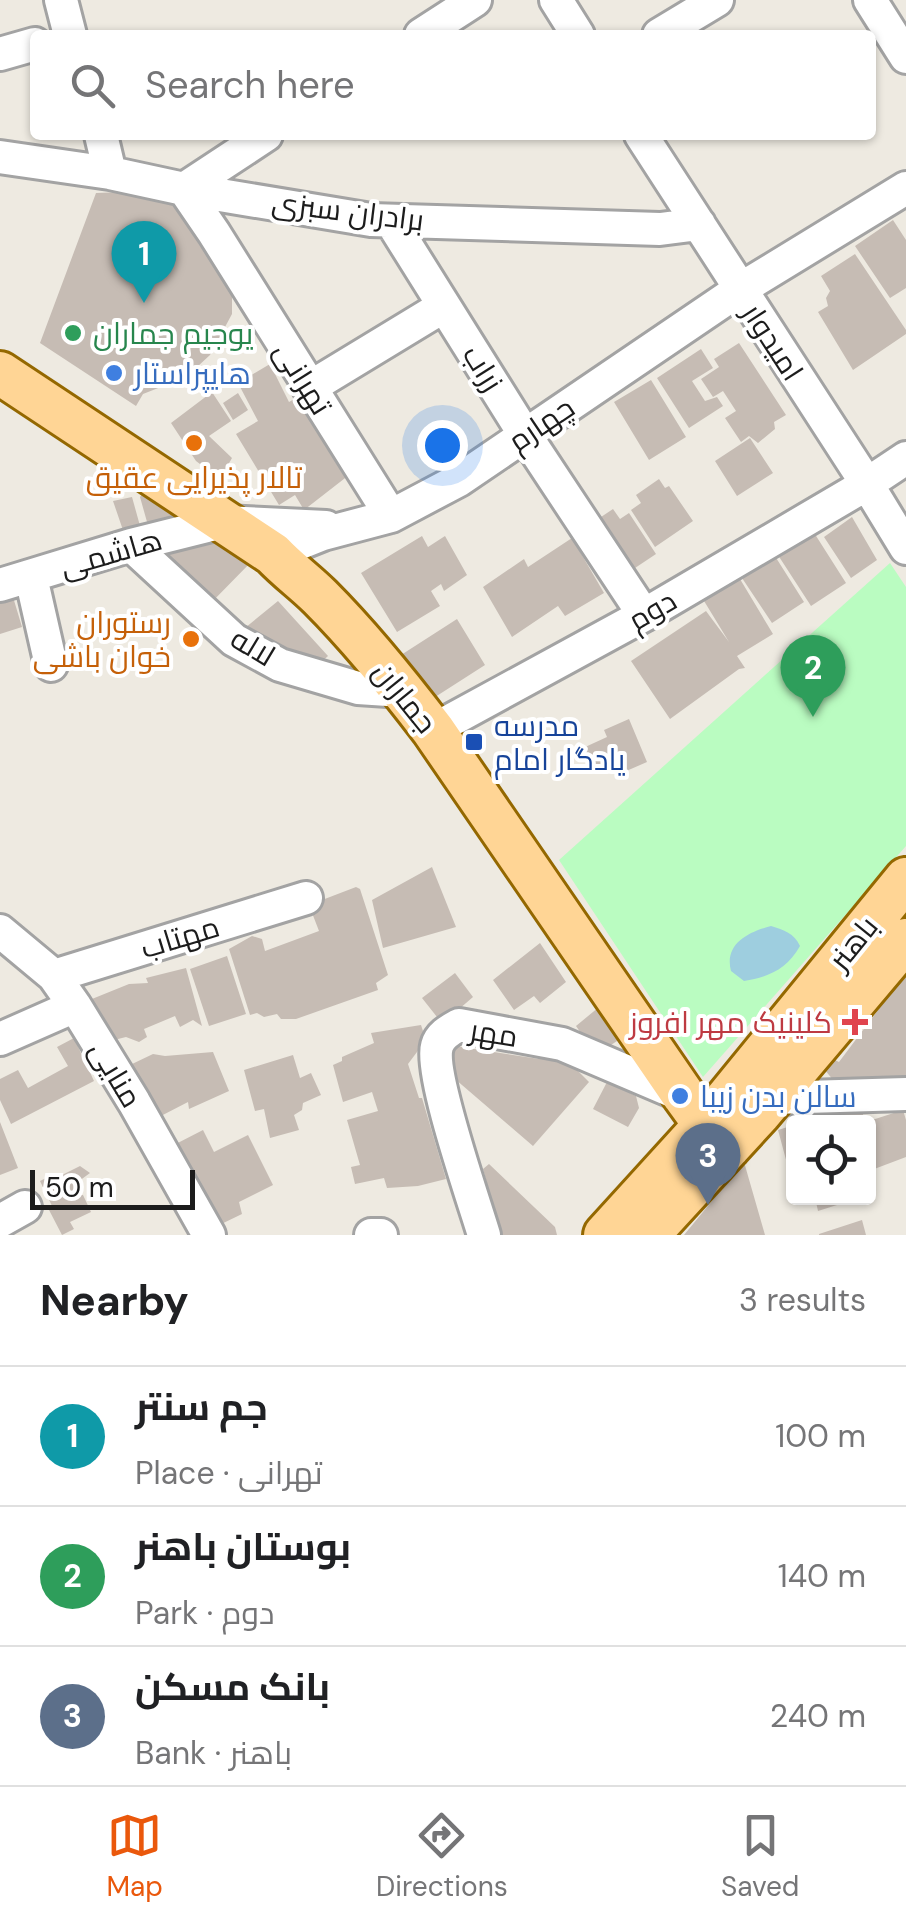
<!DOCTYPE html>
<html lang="en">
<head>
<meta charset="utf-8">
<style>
  body { margin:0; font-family:"DM Sans",Cairo,sans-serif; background:#f6f6f6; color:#202124 }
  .controls { position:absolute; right:30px; bottom:30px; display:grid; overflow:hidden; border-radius:10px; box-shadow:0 2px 8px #0004 }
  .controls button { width:90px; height:90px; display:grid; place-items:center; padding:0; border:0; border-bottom:2px solid #e0e0e0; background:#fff; color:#202124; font:50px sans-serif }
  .scale { position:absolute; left:30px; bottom:25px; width:165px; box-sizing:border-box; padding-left:10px; border:5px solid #1c1c1c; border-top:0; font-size:28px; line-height:35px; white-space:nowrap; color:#1c1c1c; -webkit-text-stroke:8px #fff; paint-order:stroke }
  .you { position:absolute; left:442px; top:445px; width:35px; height:35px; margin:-25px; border:8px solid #fff; border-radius:50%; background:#1a73e8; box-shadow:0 0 0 15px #1a73e833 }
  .badge { display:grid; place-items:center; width:65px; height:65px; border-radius:50%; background:#ea580c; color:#fff; font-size:32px; font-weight:700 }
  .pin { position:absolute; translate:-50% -82px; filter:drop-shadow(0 2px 5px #0008) }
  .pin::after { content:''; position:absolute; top:52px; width:35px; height:30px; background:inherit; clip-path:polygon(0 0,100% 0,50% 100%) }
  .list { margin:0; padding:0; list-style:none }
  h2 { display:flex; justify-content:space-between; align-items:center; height:130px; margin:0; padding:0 40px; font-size:42px }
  h2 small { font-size:32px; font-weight:400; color:#757577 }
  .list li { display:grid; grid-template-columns:65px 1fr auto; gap:30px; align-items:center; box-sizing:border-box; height:140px; padding:0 40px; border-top:2px solid #e0e0e0 }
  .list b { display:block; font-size:38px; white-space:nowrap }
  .list p { margin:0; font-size:32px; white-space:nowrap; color:#757577 }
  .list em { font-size:32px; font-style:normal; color:#757577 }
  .icon { flex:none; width:55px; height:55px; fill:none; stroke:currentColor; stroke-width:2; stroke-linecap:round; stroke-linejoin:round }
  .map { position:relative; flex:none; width:906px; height:1235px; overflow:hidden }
  .search { position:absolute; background:#fff; box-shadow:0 2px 8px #0004; left:30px; right:30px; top:30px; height:110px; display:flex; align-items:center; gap:25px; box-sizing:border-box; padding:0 35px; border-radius:10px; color:#757577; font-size:38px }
  .sheet { height:550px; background:#fff }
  nav { display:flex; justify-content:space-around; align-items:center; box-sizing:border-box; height:140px; border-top:2px solid #e0e0e0; background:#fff; font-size:28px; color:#757577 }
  nav a { display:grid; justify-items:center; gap:5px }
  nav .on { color:#ea580c }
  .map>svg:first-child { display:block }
  .park { fill:#bafcc1 }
  .water { fill:#9ecedf }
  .building { fill:#c6bcb4 }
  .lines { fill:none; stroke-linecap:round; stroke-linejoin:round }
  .minor-casing { stroke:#a3a3a3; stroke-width:38 }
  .major-casing { stroke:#946800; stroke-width:48 }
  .minor { stroke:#fff; stroke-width:32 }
  .major { stroke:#ffd595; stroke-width:42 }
  .leisure-dot { fill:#2e9e5b; stroke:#fff; stroke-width:4 }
  .shop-dot { fill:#3f7fe0; stroke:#fff; stroke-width:4 }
  .food-dot { fill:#e8710a; stroke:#fff; stroke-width:4 }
  .transit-dot { fill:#1a4fb4; stroke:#fff; stroke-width:4 }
  .health-dot { fill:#e0444e; stroke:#fff; stroke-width:4 }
  .labels { text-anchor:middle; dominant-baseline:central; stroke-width:8; stroke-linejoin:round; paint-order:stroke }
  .street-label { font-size:30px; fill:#1c1c1c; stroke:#fff }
  .leisure-label { font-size:30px; fill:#27864d; stroke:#fff; text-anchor:start }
  .shop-label { font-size:30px; fill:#366cbe; stroke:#fff; text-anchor:start }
  .food-label { font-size:30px; fill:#c56008; stroke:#fff }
  .transit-label { font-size:30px; fill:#164399; stroke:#fff; text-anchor:start }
  .health-label { font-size:30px; fill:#be3a42; stroke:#fff; text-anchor:end }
</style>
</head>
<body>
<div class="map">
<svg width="906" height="1235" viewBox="0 0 906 1235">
  <rect width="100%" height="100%" fill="#eeeae1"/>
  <!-- park -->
  <path class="park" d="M890,563L906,587V846L703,1077L559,860Z"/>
  <!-- water -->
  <path class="water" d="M771,926C784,930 794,933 800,946C787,969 769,977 744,981L731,971C724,944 748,932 771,926Z"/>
  <!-- building -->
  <path class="building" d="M123,192L169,201L193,218L232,292V314L210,355L197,367L176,381L143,394L136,406L40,343L96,193Z
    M893,220L906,240V288L890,298L855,246Z
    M855,254L906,330V334L853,370L818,312L828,306L826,298L830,291L821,276Z
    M739,343L786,415L774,422L775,429L758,443L749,436L741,442L725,418L736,411L723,391L713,397L701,379L719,367L714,359Z
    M701,349L713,368L692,381L705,401L717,397L723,406L689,428L657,378Z
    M270,364L289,402L310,390L358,468L304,510L295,495L279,505L236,434L258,421L238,383Z
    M651,380L686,437L649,460L614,402Z
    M212,392L231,421L209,436L232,458L220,479L196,461L171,423Z
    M238,393L248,410L233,420L223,403Z
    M750,438L773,473L737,496L715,461Z
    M659,479L665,488L669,486L693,521L655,547L631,510L641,503L636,495Z
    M145,490L183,519L149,529L140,497Z
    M132,497L142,533L125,536L113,501Z
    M613,509L620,519L629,513L656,554L623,576L589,525Z
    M852,517L877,560L851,578L824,537Z
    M811,528L846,583L811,606L776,552Z
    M229,534L254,559L207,607L165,567L166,553Z
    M422,536L428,547L445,536L467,575L444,591L441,584L431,591L440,606L397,632L361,573Z
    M572,538L604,593L565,616L558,606L512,637L483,587L524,559L528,567Z
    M773,553L804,602L772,623L740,575Z
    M737,574L773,634L737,656L745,668L739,669L670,719L631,661L706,611L729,642L701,596Z
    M13,597L22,627L0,634V601Z
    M278,601L328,656L315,668L240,632Z
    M457,619L485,665L432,699L401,655Z
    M629,719L647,762L624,772L620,763L595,773L583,748L607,737L604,730Z
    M432,867L456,927L383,948L372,900Z
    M356,887L360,889L388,975L376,983L378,990L296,1019H281L277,1014L264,1017L257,1013L250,1015L229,949L252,936L262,939L265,951L319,931L309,905Z
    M540,943L566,982L540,1003L534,996L514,1010L493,980Z
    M227,956L246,1014L209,1026L190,969Z
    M186,968L202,1026L193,1020L180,1027L175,1016L144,1029L147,1037L139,1042L126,1037L110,1041L87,1001L129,984L148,983L146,978Z
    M455,973L473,997L437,1028L432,1021L437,1017L422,998Z
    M906,973V1086L834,1081L824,1069L833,1059L839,1062Z
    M599,1007L620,1039L596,1055L576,1026Z
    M421,1025L426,1040L408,1064L419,1098H422L446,1179L418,1186L387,1188L384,1178L355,1184L351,1167L360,1165L347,1120L378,1111L372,1092L343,1102L333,1065L342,1061V1057L374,1043L371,1033Z
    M74,1038L94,1081L11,1124L0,1100V1079L18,1070L28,1088L68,1066L57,1047Z
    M455,1046L539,1059L543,1054L571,1064L589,1082L533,1146L455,1079L446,1056Z
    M213,1052L229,1091L189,1109L188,1102L157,1118L130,1065L153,1054L165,1056Z
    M293,1055L300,1078L311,1073L321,1095L303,1103L302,1110L294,1115L299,1130L270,1138L264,1109L255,1111L244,1070Z
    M607,1082L636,1096L639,1108L628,1127L593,1109Z
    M860,1107L866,1122H823L828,1120L827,1108Z
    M903,1110L906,1120V1157L869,1171V1121Z
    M0,1122L18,1168L0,1175Z
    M794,1125V1181L792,1182L778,1130Z
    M203,1130L214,1152L248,1135L273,1185L239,1202L242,1214L211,1229L168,1148Z
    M744,1162L765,1235H684Z
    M489,1164L555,1227L557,1235H501L483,1169Z
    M80,1166L90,1173L75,1184L78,1195H83L91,1212L70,1222L74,1229L62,1235L48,1208L52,1206L40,1181L48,1177L50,1181Z
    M797,1198H836L837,1205L818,1211L816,1202L806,1205L798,1202Z
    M862,1220L866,1235H819V1234Z"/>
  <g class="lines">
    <defs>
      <path id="minor" d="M61,0L70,35
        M556,0L578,35
        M870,0L906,57
        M421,35L475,0
        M659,35L717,0
        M0,54L35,44
        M101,135L110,173
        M641,135L867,484L906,548
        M0,157L110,173L184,189L371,220L660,229L699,224
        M184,189L214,233L391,516
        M184,189L266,135
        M391,221L525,435L644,615
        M309,388L444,306
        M131,545L234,640L280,665L358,688L403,691
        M273,554L323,534L391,516L459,480L739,290L906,188
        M31,577L51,665
        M0,585L131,545L223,522L326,527
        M433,730L644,615L867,484L906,458
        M0,931L54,976L75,1006L134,1102L209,1235
        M54,976L306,898
        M0,1039L75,1006
        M773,1098L906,1094
        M0,1221L25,1207
        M371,1235H381
        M484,1235C474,1201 429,1073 437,1046C440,1035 450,1030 459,1025L562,1044L684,1096"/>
      <path id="major" d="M0,373L273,554C288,570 305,582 320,597C361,638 398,684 433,730L684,1096L705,1125L729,1147
        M605,1235L705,1125L906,879
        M648,1235L760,1113L906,940"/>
    </defs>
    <!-- minor casing -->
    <use href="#minor" class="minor-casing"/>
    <!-- major casing -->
    <use href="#major" class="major-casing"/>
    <!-- minor -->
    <use href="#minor" class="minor"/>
    <!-- major -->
    <use href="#major" class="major"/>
  </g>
  <!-- markers -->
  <circle class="leisure-dot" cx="73" cy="333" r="10"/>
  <g class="shop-dot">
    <circle cx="114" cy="373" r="10"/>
    <circle cx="680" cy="1096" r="10"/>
  </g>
  <g class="food-dot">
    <circle cx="194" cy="443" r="10"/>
    <circle cx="191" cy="639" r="10"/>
  </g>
  <rect class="transit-dot" x="464" y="732" width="20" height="20" rx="5"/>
  <path class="health-dot" d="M850 1007h10v10h10v10h-10v10h-10v-10h-10v-10h10z"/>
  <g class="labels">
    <!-- street labels -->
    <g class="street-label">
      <text transform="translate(348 211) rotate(7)">برادران سبزی</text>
      <text transform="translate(773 342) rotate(57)">امیدوار</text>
      <text transform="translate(483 368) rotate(58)">زراب</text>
      <text transform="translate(303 378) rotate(58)">تهرانی</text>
      <text transform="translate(541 424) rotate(-34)">چهارم</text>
      <text transform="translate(111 553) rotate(-16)">هاشمی</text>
      <text transform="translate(652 610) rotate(-30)">دوم</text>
      <text transform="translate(253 647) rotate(31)">لاله</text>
      <text transform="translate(405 697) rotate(51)">جماران</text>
      <text transform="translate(180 937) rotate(-17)">مهتاب</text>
      <text transform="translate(853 943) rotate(-51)">باهنر</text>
      <text transform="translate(494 1033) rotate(9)">مهر</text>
      <text transform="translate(116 1074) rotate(59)">منایی</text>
    </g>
    <!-- leisure labels -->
    <g class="leisure-label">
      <text x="93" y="333">یوجیم جماران</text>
    </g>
    <!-- shop labels -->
    <g class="shop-label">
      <text x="134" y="373">هایپراستار</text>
      <text x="700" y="1096">سالن بدن زیبا</text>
    </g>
    <!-- food labels -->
    <g class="food-label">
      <text x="194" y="477">تالار پذیرایی عقیق</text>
      <text x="171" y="622" text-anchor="end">رستوران<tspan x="171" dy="34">خوان باشی</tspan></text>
    </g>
    <!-- transit labels -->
    <g class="transit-label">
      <text x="494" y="725">مدرسه<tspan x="494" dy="34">یادگار امام</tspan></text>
    </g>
    <!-- health labels -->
    <g class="health-label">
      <text x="832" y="1022">کلینیک مهر افروز</text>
    </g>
  </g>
</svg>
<div class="controls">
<button><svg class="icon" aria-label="locate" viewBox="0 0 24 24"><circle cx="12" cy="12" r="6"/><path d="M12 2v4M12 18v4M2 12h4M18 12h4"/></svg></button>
</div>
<div class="scale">50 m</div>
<div class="you"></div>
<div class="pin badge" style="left:144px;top:303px;background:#0f9aa8">1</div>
<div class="pin badge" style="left:813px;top:717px;background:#2e9e5b">2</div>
<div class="pin badge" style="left:708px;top:1205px;background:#5c6f8a">3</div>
<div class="search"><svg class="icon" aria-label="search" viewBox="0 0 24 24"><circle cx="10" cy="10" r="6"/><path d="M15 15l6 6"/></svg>Search here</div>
</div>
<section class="sheet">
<h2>Nearby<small>3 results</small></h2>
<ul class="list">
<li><span class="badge" style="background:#0f9aa8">1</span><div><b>جم سنتر</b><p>Place · تهرانی</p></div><em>100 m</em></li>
<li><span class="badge" style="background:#2e9e5b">2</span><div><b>بوستان باهنر</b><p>Park · دوم</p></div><em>140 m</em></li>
<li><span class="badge" style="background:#5c6f8a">3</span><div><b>بانک مسکن</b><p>Bank · باهنر</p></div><em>240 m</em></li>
</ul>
</section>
<nav>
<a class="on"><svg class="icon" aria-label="map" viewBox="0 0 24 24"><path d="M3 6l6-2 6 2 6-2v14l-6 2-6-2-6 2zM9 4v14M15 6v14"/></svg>Map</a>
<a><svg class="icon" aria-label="directions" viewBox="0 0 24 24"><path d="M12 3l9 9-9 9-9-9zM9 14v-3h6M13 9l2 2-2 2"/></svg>Directions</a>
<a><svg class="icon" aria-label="saved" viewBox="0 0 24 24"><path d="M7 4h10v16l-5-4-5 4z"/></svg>Saved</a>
</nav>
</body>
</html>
